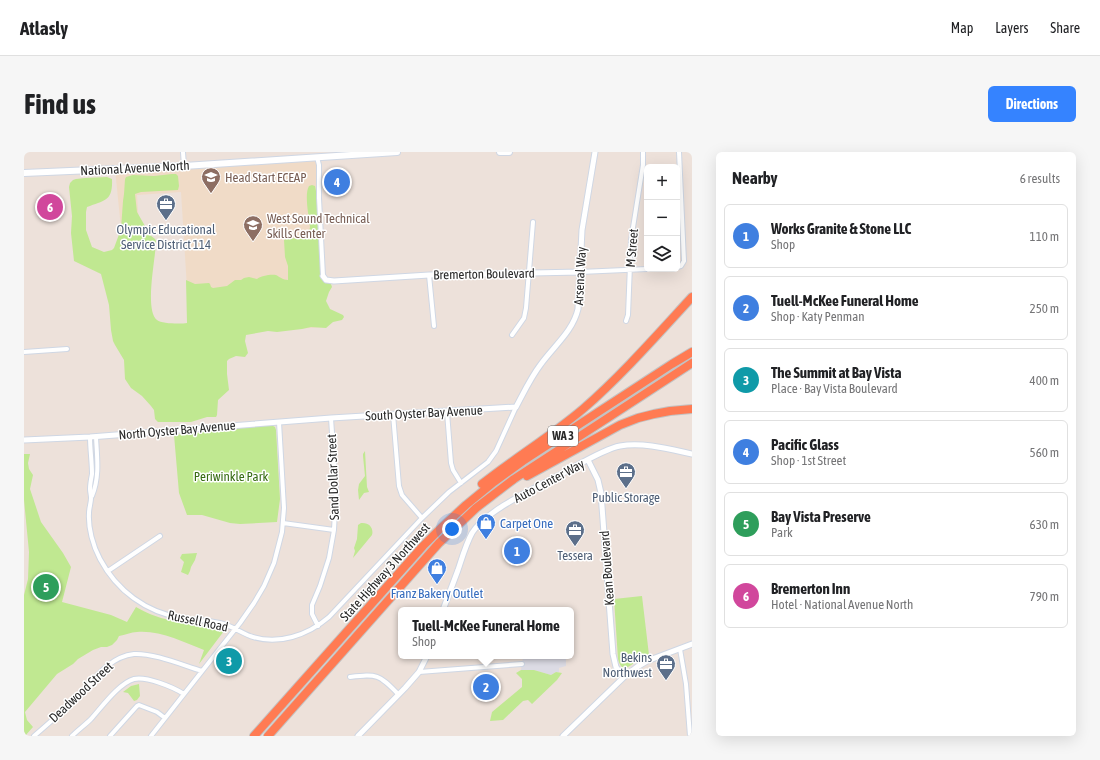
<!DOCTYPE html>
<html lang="en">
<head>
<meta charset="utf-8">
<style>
  body { margin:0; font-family:"Asap Condensed",sans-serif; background:#f6f6f6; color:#202124 }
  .controls { position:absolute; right:12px; top:12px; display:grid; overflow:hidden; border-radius:6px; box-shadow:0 4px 16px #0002 }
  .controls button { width:36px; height:36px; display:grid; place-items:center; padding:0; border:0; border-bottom:1px solid #e0e0e0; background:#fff; color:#202124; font:20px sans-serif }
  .you { position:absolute; left:428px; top:377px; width:14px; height:14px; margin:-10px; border:3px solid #fff; border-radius:50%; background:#1a73e8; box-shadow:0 0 0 6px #1a73e833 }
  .badge { display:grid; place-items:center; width:26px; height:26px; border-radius:50%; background:#3583ff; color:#fff; font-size:13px; font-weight:700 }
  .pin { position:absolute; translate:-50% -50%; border:2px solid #fff; box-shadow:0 1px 4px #0006 }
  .popup { position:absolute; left:374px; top:455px; width:176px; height:52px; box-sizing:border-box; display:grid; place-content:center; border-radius:6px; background:#fff; filter:drop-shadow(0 1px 3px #0005); font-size:13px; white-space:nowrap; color:#757577 }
  .popup b { font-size:15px; color:#202124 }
  .popup::after { content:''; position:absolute; left:50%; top:100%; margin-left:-8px; border:8px solid transparent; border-top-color:#fff }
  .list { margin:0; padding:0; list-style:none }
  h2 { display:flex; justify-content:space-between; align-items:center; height:52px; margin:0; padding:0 16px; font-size:17px }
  h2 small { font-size:13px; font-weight:400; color:#757577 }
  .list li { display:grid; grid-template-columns:26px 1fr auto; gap:12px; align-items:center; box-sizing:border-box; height:64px; margin:0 8px 8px; padding:0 8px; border:1px solid #e0e0e0; border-radius:6px }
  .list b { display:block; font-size:15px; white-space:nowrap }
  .list p { margin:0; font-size:13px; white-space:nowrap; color:#757577 }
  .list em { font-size:13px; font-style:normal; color:#757577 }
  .icon { flex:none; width:22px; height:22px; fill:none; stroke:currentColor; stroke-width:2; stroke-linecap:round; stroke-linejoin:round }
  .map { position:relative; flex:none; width:668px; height:584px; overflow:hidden; border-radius:6px }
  header { display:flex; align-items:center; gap:24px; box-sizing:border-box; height:56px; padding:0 20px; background:#fff; border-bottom:1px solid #e0e0e0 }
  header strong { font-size:19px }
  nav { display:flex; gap:22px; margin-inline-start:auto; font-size:14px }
  .intro { display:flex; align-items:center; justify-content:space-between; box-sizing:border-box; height:96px; padding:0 24px }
  h1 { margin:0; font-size:28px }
  .button { padding:10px 18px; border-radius:6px; background:#3583ff; color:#fff; font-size:14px; font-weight:700 }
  main { display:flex; gap:24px; padding:0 24px }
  aside { flex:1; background:#fff; border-radius:6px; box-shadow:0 4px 16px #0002 }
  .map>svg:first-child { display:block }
  .industrial { fill:#dcdbe4 }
  .education { fill:#f0dbc7 }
  .green { fill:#c0e891 }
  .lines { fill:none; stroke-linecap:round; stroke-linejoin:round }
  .minor-casing { stroke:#cfd7e4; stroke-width:6 }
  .tertiary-casing { stroke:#cfd7e4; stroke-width:7 }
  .secondary-casing { stroke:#cfd7e4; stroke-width:8 }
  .motorway-casing { stroke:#c3c3c3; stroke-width:10 }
  .minor { stroke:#fff; stroke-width:4 }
  .tertiary { stroke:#fff; stroke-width:5 }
  .secondary { stroke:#fff; stroke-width:6 }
  .motorway { stroke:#ff7b53; stroke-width:8 }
  .labels { text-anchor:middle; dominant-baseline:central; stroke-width:3; stroke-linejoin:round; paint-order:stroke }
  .shield { fill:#fff; stroke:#696969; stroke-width:1 }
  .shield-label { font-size:12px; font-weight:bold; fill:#292929 }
  .street-label { font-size:13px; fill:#292929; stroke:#fff }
  .education-label { font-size:13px; fill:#785e54; stroke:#fff; text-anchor:start }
  .service-label { font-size:13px; fill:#4e5e75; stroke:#fff }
  .park-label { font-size:13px; fill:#386c14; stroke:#fff }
  .shop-label { font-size:13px; fill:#366cbe; stroke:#fff; text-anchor:start }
</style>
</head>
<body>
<header>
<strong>Atlasly</strong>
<nav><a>Map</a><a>Layers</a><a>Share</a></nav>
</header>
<div class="intro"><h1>Find us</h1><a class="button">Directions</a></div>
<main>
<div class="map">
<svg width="668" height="584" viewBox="0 0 668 584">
  <rect width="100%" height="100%" fill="#ede1da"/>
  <!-- industrial -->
  <path class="industrial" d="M501,504H542V514L535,516V520H532L527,523L510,518H497L499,505Z"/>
  <!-- education -->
  <path class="education" d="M293,5L301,175L166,184L157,40L113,43L117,104L100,106L91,17Z"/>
  <!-- green -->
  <path class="green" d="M148,22H152L154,24L155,34L154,38L117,40L111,42L113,60L121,74V78L125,81L126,83L131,87L132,89C132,105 120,158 133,168C138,172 157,172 163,171L162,128L171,132L185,131L186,132L187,135L189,136L203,134L211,128H217L220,126L225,125L233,127C237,124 246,122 252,123C256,125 259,128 264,128V114L261,105L260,88C270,84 284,90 286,75C285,65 280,42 285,34L288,33L291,34L292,39L295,80L302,129L307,132L308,135L305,140L302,149L306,157L319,163L320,165L318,168L309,170L302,176L287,175L278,177L253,180L244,179L222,183L221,189L224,201L221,205L212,204L205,207L203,209V222L205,238L194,248L193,263L192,265H183L167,270H134L131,267L130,258L127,254L118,244L107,236L101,227L100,208L91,193L89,189L87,178L85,153L77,122L50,109L47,81L48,64L45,35L46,31L49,28L52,27L61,26L83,25L88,27C89,49 81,48 63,55L62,60V78L68,95L80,100L88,98L90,96L97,77L99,49L100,42L101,27L102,25L109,23L130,24Z
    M247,273L251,275L252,278L256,347L253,370L216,372L206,371L178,363H163L155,341L150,283Z
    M341,299L343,335L345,340L340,341L335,348L334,338L335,332L341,324L339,304V302Z
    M0,302H6L4,311L5,317L9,323L6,337L17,370L39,401L47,415L38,450L87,463L103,470L112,455C139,471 165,471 194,476L198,477L200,479L175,512L180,498C159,490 136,478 113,480C107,480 101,483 95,484L93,488L88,493L83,495H77L69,498L54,507L49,512L33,522L1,560L3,568L9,575L1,584H0V443L4,427L5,400L0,348Z
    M337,371C345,370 350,376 348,383L329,406L331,399L330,396L333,387L334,373Z
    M173,401L171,408L167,415L166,419L164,423L157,420L160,410L156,406L158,402Z
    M618,444L625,503C620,506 615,508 610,511C602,517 597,519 594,507L590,447Z
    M497,518H510L527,523L532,520L538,521L533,528L508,552L504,548L499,549L479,568L466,569L468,560L498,535V527L492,521Z
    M115,532L116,544L113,548L110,549L104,541L99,540L107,534Z"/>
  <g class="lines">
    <defs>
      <path id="minor" d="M159,0L160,14
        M293,5L295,13V46L299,124
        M653,115L657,114L660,109L655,0
        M556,120L623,117
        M405,123L410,174
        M602,169L604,163L607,88L619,13V0
        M488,183L500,166L502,156L509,70
        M0,200L43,197
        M423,260L427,311L429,318L437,331
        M369,262L375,334L378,343L398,366
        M66,285C66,297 68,310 68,322C67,327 66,332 66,337C66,340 67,343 67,346C67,351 65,356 65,361C64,376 69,394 76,407C93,439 122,460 157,466C170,468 183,468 196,471C206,473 216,480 226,484C254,494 284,483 305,465L398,366L425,340L464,310L472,299L492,255
        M68,344C76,325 73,305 72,285
        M259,371L310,378
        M84,419L136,384
        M294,474L288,462V453L296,434L305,406L310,378L312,340L307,266
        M656,497L662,532L666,584
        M395,520L498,512
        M326,525C353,522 355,522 374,542
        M10,584C23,573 36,561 49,550C67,533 82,505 110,502C130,501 158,513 178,519
        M48,584C54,578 61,573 67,567C77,556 95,531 110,527C122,524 149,535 160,542
        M86,584L113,554L115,553L133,560L141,566
        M127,584L216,471L230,451L240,434L250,411L258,380L260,356L255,270"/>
      <path id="tertiary" d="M299,124L302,128L310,129L405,123L556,120
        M0,288L66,285L307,266L492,255C500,240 507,225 517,212C530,194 549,179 554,157L558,78L571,0
        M564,308L574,328L577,341L589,502L592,515L600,525
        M419,458C424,445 429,431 434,418C438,406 442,392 448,381C463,357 516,334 541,320C556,312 580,297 596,294C619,290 645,297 668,302
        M334,584L381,536L395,520L403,504
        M539,584L600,525L613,515L623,509L668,492"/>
      <path id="secondary" d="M476,0H485
        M0,21L160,14L373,0"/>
      <path id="motorway" d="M503,324L596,273L614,266L630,262L646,259L668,257
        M458,332C491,306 527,284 559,257C598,223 633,183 668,145
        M230,584L399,394L417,376L442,353L470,330L499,309L648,212L668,200
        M244,584L415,391L452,356L490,327L668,211"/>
    </defs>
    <!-- minor casing -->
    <use href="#minor" class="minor-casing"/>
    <!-- tertiary casing -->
    <use href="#tertiary" class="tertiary-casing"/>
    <!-- secondary casing -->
    <use href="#secondary" class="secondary-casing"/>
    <!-- motorway casing -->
    <use href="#motorway" class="motorway-casing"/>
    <!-- minor -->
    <use href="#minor" class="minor"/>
    <!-- tertiary -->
    <use href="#tertiary" class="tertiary"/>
    <!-- secondary -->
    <use href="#secondary" class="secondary"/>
    <!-- motorway -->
    <use href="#motorway" class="motorway"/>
  </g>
  <!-- icons -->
  <defs>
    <symbol id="school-pin" viewBox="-11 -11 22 30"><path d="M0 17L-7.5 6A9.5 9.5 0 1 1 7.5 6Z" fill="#8d6e63" stroke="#fff"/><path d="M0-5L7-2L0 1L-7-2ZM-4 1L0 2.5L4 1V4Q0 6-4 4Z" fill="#fff"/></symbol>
    <symbol id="office-pin" viewBox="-11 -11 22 30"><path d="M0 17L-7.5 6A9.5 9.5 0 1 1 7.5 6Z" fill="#5c6f8a" stroke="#fff"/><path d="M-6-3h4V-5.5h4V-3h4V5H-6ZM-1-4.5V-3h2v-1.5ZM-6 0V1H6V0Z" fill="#fff"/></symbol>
    <symbol id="shop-pin" viewBox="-11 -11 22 30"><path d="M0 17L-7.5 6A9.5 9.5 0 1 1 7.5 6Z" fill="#3f7fe0" stroke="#fff"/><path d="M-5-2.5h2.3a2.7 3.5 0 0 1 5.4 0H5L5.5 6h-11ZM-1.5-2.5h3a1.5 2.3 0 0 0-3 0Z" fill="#fff"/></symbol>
  </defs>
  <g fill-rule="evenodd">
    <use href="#school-pin" x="176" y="14" width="22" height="30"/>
    <use href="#office-pin" x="131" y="41" width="22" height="30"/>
    <use href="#school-pin" x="218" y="62" width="22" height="30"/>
    <use href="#office-pin" x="591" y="309" width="22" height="30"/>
    <use href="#shop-pin" x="451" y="360" width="22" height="30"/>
    <use href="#office-pin" x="540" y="367" width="22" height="30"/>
    <use href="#shop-pin" x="402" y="405" width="22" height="30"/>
    <use href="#office-pin" x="631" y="501" width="22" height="30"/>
  </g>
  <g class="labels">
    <!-- shield labels -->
    <rect class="shield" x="524" y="274" width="30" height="20" rx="3"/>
    <g class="shield-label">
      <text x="539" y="284">WA 3</text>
    </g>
    <!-- street labels -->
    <g class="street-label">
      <text transform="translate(111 16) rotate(-3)">National Avenue North</text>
      <text transform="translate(608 96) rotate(-85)">M Street</text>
      <text transform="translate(460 122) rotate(-1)">Bremerton Boulevard</text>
      <text transform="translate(556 124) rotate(-87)">Arsenal Way</text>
      <text transform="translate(400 261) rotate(-3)">South Oyster Bay Avenue</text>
      <text transform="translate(153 278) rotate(-5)">North Oyster Bay Avenue</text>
      <text transform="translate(309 325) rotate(-92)">Sand Dollar Street</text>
      <text transform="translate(525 329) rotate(-28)">Auto Center Way</text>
      <text transform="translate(583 416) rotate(-94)">Kean Boulevard</text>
      <text transform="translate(361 420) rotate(-48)">State Highway 3 Northwest</text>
      <text transform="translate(174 469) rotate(12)">Russell Road</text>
      <text transform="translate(57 540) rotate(-43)">Deadwood Street</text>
    </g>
    <!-- education labels -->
    <g class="education-label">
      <text x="201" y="25">Head Start ECEAP</text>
      <text x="243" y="66">West Sound Technical<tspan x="243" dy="15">Skills Center</tspan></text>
    </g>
    <!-- service labels -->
    <g class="service-label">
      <text x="142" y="77">Olympic Educational<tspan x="142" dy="15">Service District 114</tspan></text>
      <text x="602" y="345">Public Storage</text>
      <text x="551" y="403">Tessera</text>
      <text x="628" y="505" text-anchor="end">Bekins<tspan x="628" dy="15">Northwest</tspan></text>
    </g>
    <!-- park labels -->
    <g class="park-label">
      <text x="207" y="324">Periwinkle Park</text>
    </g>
    <!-- shop labels -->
    <g class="shop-label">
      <text x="476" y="371">Carpet One</text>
      <text x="413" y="441" text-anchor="middle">Franz Bakery Outlet</text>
    </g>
  </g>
</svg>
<div class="controls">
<button>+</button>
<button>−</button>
<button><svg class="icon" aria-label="layers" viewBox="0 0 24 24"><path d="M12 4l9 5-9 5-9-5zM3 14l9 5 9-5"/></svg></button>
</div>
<div class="you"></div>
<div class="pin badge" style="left:493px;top:399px;background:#3f7fe0">1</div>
<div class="pin badge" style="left:462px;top:535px;background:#3f7fe0">2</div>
<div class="popup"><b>Tuell-McKee Funeral Home</b>Shop</div>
<div class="pin badge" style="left:205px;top:509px;background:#0f9aa8">3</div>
<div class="pin badge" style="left:313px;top:30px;background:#3f7fe0">4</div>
<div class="pin badge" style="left:22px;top:435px;background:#2e9e5b">5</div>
<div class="pin badge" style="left:26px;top:55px;background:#d1479c">6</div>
</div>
<aside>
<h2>Nearby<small>6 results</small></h2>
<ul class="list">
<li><span class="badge" style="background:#3f7fe0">1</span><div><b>Works Granite &amp; Stone LLC</b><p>Shop</p></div><em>110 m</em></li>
<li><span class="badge" style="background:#3f7fe0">2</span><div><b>Tuell-McKee Funeral Home</b><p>Shop · Katy Penman</p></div><em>250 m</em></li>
<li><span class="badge" style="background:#0f9aa8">3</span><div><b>The Summit at Bay Vista</b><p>Place · Bay Vista Boulevard</p></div><em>400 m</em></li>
<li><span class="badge" style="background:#3f7fe0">4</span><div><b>Pacific Glass</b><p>Shop · 1st Street</p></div><em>560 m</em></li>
<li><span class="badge" style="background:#2e9e5b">5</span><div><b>Bay Vista Preserve</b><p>Park</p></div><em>630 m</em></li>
<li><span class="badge" style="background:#d1479c">6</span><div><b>Bremerton Inn</b><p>Hotel · National Avenue North</p></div><em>790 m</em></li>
</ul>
</aside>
</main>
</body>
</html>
